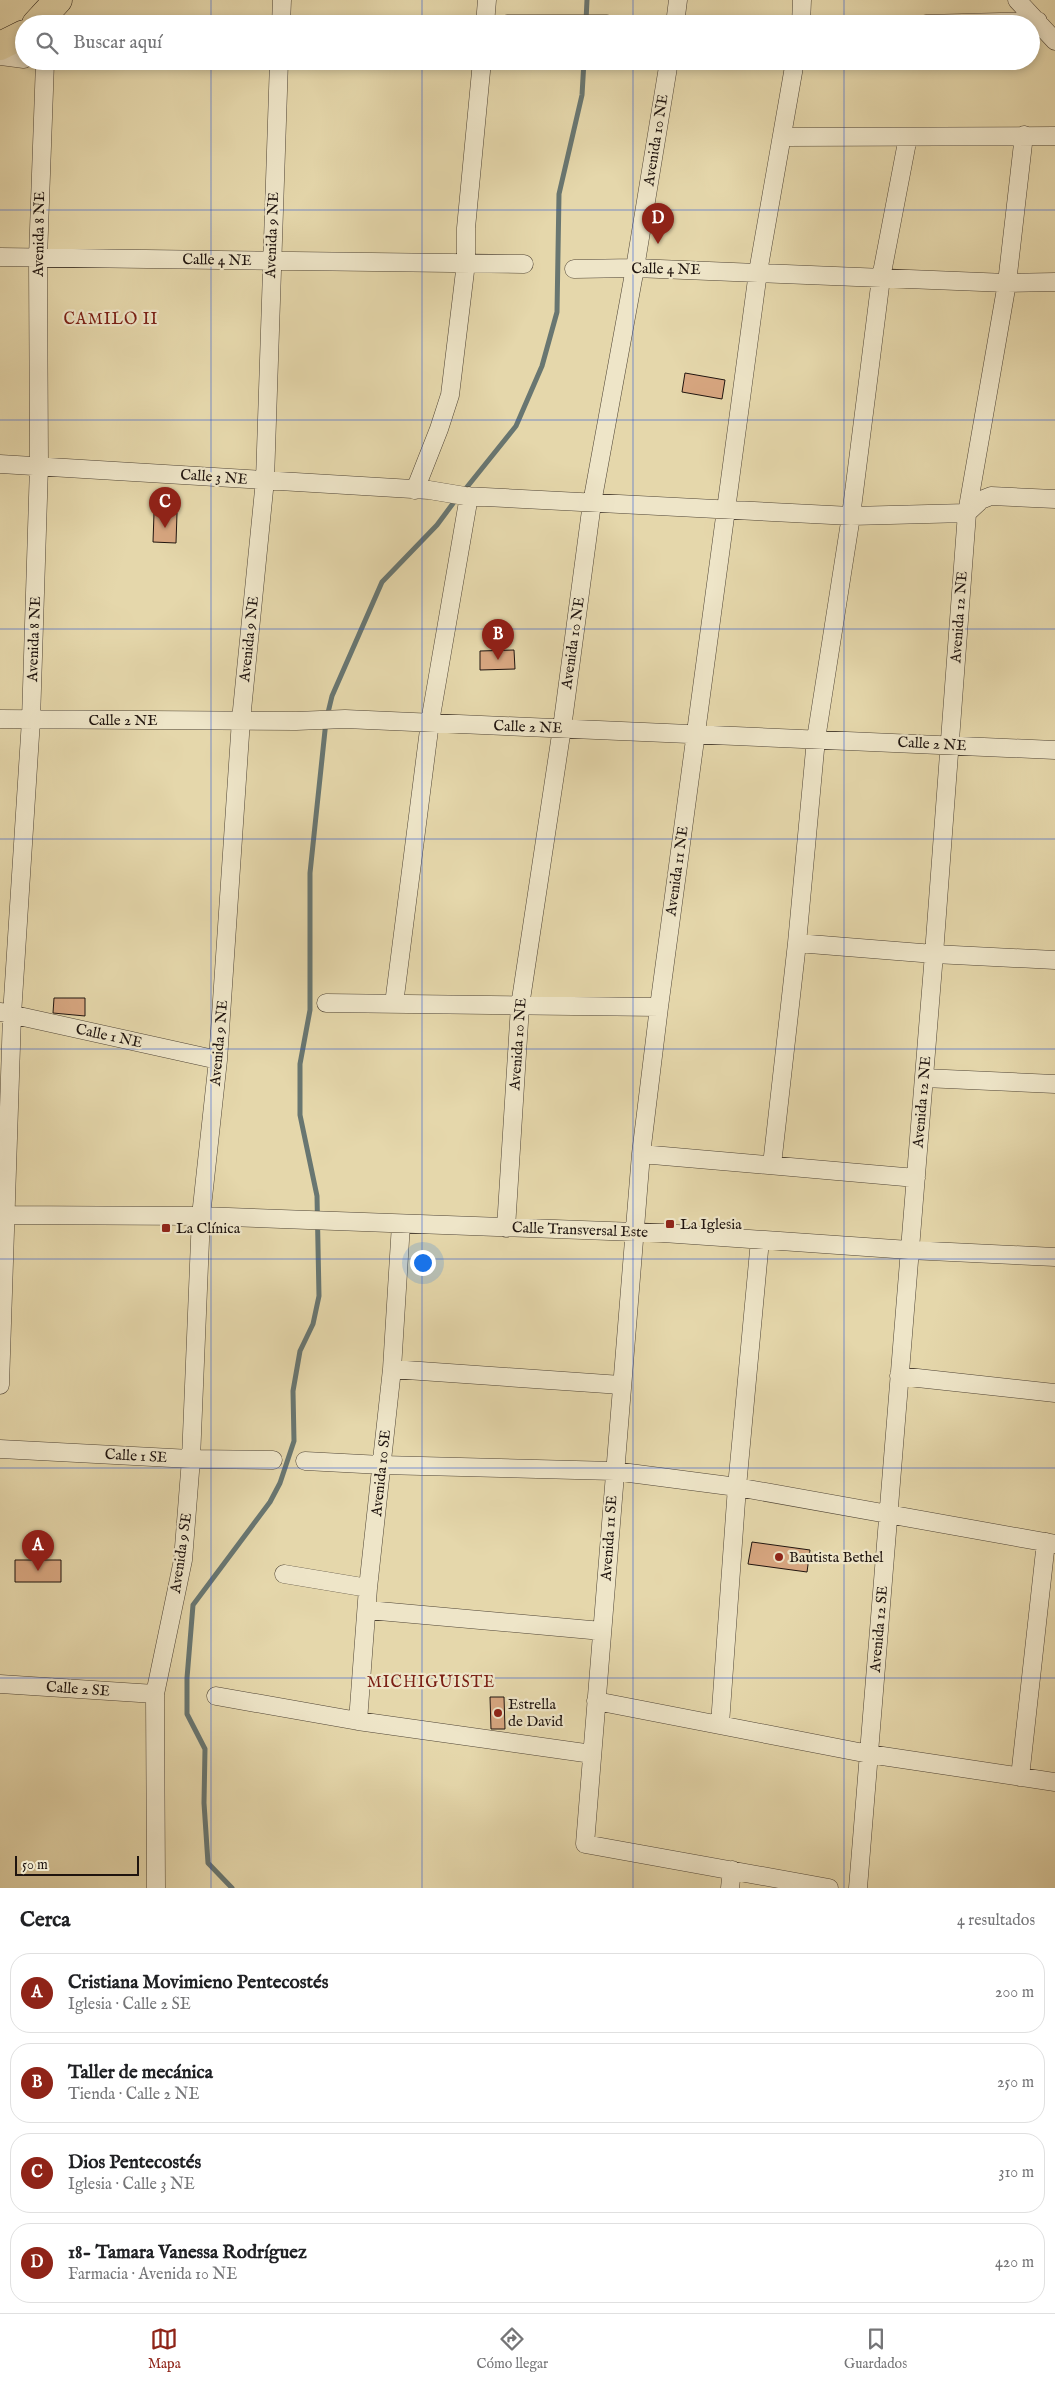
<!DOCTYPE html>
<html lang="es">
<head>
<meta charset="utf-8">
<style>
  body { margin:0; font-family:"IM FELL English",serif; background:#f2f2f2; color:#202124 }
  .scale { position:absolute; left:15px; bottom:12px; width:124px; box-sizing:border-box; padding-left:5px; border:2px solid #1f140f; border-top:0; font-size:14px; line-height:18px; white-space:nowrap; color:#1f140f; -webkit-text-stroke:4px #eee5c8; paint-order:stroke }
  .you { position:absolute; left:422px; top:1262px; width:18px; height:18px; margin:-12px; border:4px solid #fff; border-radius:50%; background:#1a73e8; box-shadow:0 0 0 8px #1a73e833 }
  .badge { display:grid; place-items:center; width:32px; height:32px; border-radius:50%; background:#8f2418; color:#fff; font-size:16px; font-weight:700 }
  .pin { position:absolute; translate:-50% -41px; filter:drop-shadow(0 1px 2px #0008) }
  .pin::after { content:''; position:absolute; top:26px; width:18px; height:15px; background:inherit; clip-path:polygon(0 0,100% 0,50% 100%) }
  .list { margin:0; padding:0; list-style:none }
  h2 { display:flex; justify-content:space-between; align-items:center; height:65px; margin:0; padding:0 20px; font-size:21px }
  h2 small { font-size:16px; font-weight:400; color:#757577 }
  .list li { display:grid; grid-template-columns:32px 1fr auto; gap:15px; align-items:center; box-sizing:border-box; height:80px; margin:0 10px 10px; padding:0 10px; border:1px solid #e0e0e0; border-radius:20px }
  .list b { display:block; font-size:19px; white-space:nowrap }
  .list p { margin:0; font-size:16px; white-space:nowrap; color:#757577 }
  .list em { font-size:16px; font-style:normal; color:#757577 }
  .icon { flex:none; width:28px; height:28px; fill:none; stroke:currentColor; stroke-width:2; stroke-linecap:round; stroke-linejoin:round }
  .map { position:relative; flex:none; width:1055px; height:1888px; overflow:hidden }
  .search { position:absolute; background:#fff; box-shadow:0 2px 8px #0003; left:15px; right:15px; top:15px; height:55px; display:flex; align-items:center; gap:12px; box-sizing:border-box; padding:0 18px; border-radius:28px; color:#757577; font-size:19px }
  .sheet { height:425px; background:#fff }
  nav { display:flex; justify-content:space-around; align-items:center; box-sizing:border-box; height:70px; border-top:1px solid #e0e0e0; background:#fff; font-size:14px; color:#757577 }
  nav a { display:grid; justify-items:center; gap:2px }
  nav .on { color:#8f2418 }
  .map>svg:first-child { display:block }
  .lines { fill:none; stroke-linecap:round; stroke-linejoin:round }
  .stream { stroke:#687671; stroke-width:5 }
  .building { fill:#d7a680; stroke:#1f140f }
  .minor-casing { stroke:#504536; stroke-width:19 }
  .primary-casing { stroke:#1f140f; stroke-width:29 }
  .minor { stroke:#eee5c8; stroke-width:18 }
  .primary { stroke:#e5d7ab; stroke-width:28 }
  .grid { fill:none; stroke:#1d4ed8; stroke-width:1; stroke-opacity:0.55 }
  .poi-dot { fill:#8f2418; stroke:#eee5c8; stroke-width:2 }
  .labels { text-anchor:middle; dominant-baseline:central; stroke-width:4.5; stroke-linejoin:round; paint-order:stroke }
  .street-label { font-size:15px; fill:#1f140f; stroke:#eee5c8 }
  .poi-label { font-size:15px; fill:#1f140f; stroke:#eee5c8; text-anchor:start }
  .neighbourhood-label { font-size:16px; letter-spacing:1px; fill:#7a1f14; stroke:#eee5c8 }
</style>
</head>
<body>
<div class="map">
<svg width="1055" height="1888" viewBox="0 0 1055 1888">
  <rect width="100%" height="100%" fill="#e5d7ab"/>
  <filter id="stains"><feTurbulence type="fractalNoise" baseFrequency=".004" numOctaves="4"/><feColorMatrix values="0 0 0 0 .2 0 0 0 0 .09 0 0 0 0 .02 0 0 0 .5 -.17"/></filter>
  <radialGradient id="worn" r=".72"><stop offset=".6" stop-color="#630" stop-opacity="0"/><stop offset="1" stop-color="#630" stop-opacity=".3"/></radialGradient>
  <g class="lines">
    <!-- stream -->
    <path class="stream" d="M586,21L587,0
      M463,492L516,426L542,366L557,312L559,194L582,95L584,61
      M232,1888L208,1863L204,1803L205,1749L187,1714V1678L193,1605L270,1502L280,1483L294,1441L293,1391L300,1351L313,1324L319,1296L317,1196L300,1115V1064L310,1010V873L326,721L332,696L382,582L437,525L457,498"/>
  </g>
  <!-- building -->
  <path class="building" d="M685,373L725,380L722,399L682,392Z
    M154,513H177L176,543L153,542Z
    M514,650L515,669L480,670V651Z
    M54,998H85V1016L53,1013Z
    M752,1542L810,1550L807,1572L748,1564Z
    M15,1560H61V1582H15Z
    M490,1697H504L505,1729H491Z"/>
  <g class="lines">
    <defs>
      <path id="minor" d="M1017,0L1055,41
        M281,24L282,0
        M485,24L487,0
        M507,24H607
        M675,24L678,0
        M801,24L802,0
        M926,24L1038,21
        M0,56L24,59
        M795,61L758,272L659,1007L641,1154L585,1844L829,1888
        M783,137L1055,136
        M0,257L524,264
        M574,269L635,268L1007,283L1055,282
        M0,464L429,490L465,496L851,516L967,513L981,500L991,496L1055,499
        M415,490L439,429L450,395L466,263V228L482,61
        M0,719L296,721L345,719L1055,750
        M797,943L934,954L967,513L1007,283L1024,135
        M326,1003L659,1007
        M394,1004L430,722L469,496
        M1,1012L218,1060
        M924,1078L1055,1084
        M641,1154L916,1178
        M772,1165L797,943L816,739L851,516L881,278L908,137
        M0,1215L201,1216L663,1233L909,1250L1055,1257
        M506,1228L520,1006L562,728L592,503L635,268L669,61
        M392,1369L621,1385
        M899,1376L1055,1393
        M0,1385L12,1015L31,720L39,466L38,258L45,62
        M0,1449L191,1459L273,1460
        M305,1461L382,1465L614,1471L737,1487L1055,1544
        M284,1574L368,1588
        M368,1610L602,1631
        M0,1684L155,1694
        M216,1696L358,1721L592,1754
        M596,1701L869,1754L1055,1782
        M358,1721L368,1588L392,1369L401,1224
        M720,1724L737,1487L760,1240
        M1020,1777L1046,1542
        M156,1888L155,1694L183,1560L191,1459L201,1216L218,1060L241,720L265,480L279,61
        M730,1888L732,1870
        M858,1888L934,954L1055,960"/>
      <path id="primary" d="M36,24L58,0
        M0,46L24,34"/>
    </defs>
    <!-- minor casing -->
    <use href="#minor" class="minor-casing"/>
    <!-- primary casing -->
    <use href="#primary" class="primary-casing"/>
    <!-- minor -->
    <use href="#minor" class="minor"/>
    <!-- primary -->
    <use href="#primary" class="primary"/>
  </g>
  <!-- grid -->
  <path class="grid" d="M211,0V24M422,0V24M633,0V24M844,0V24M211,61V1888M422,61V1888M633,61V1888M844,61V1888M0,210H1055M0,420H1055M0,629H1055M0,839H1055M0,1049H1055M0,1259H1055M0,1468H1055M0,1678H1055"/>
  <!-- markers -->
  <g class="poi-dot">
    <rect x="665" y="1219" width="10" height="10" rx="2.5"/>
    <rect x="161" y="1223" width="10" height="10" rx="2.5"/>
    <circle cx="779" cy="1557" r="5"/>
    <circle cx="498" cy="1713" r="5"/>
  </g>
  <g class="labels">
    <!-- street labels -->
    <g class="street-label">
      <text transform="translate(656 140) rotate(-81)">Avenida 10 NE</text>
      <text transform="translate(39 234) rotate(-89)">Avenida 8 NE</text>
      <text transform="translate(272 235) rotate(-88)">Avenida 9 NE</text>
      <text transform="translate(217 260) rotate(1)">Calle 4 NE</text>
      <text transform="translate(666 269) rotate(1)">Calle 4 NE</text>
      <text transform="translate(214 477) rotate(4)">Calle 3 NE</text>
      <text transform="translate(959 617) rotate(-86)">Avenida 12 NE</text>
      <text transform="translate(34 639) rotate(-88)">Avenida 8 NE</text>
      <text transform="translate(249 639) rotate(-84)">Avenida 9 NE</text>
      <text transform="translate(573 643) rotate(-82)">Avenida 10 NE</text>
      <text x="123" y="720">Calle 2 NE</text>
      <text transform="translate(528 727) rotate(2)">Calle 2 NE</text>
      <text transform="translate(932 744) rotate(3)">Calle 2 NE</text>
      <text transform="translate(677 871) rotate(-82)">Avenida 11 NE</text>
      <text transform="translate(109 1036) rotate(12)">Calle 1 NE</text>
      <text transform="translate(219 1043) rotate(-85)">Avenida 9 NE</text>
      <text transform="translate(518 1044) rotate(-86)">Avenida 10 NE</text>
      <text transform="translate(922 1102) rotate(-85)">Avenida 12 NE</text>
      <text transform="translate(580 1230) rotate(2)">Calle Transversal Este</text>
      <text transform="translate(136 1456) rotate(3)">Calle 1 SE</text>
      <text transform="translate(381 1473) rotate(-84)">Avenida 10 SE</text>
      <text transform="translate(609 1538) rotate(-86)">Avenida 11 SE</text>
      <text transform="translate(181 1553) rotate(-82)">Avenida 9 SE</text>
      <text transform="translate(879 1629) rotate(-85)">Avenida 12 SE</text>
      <text transform="translate(78 1689) rotate(4)">Calle 2 SE</text>
    </g>
    <!-- poi labels -->
    <g class="poi-label">
      <text x="680" y="1224">La Iglesia</text>
      <text x="176" y="1228">La Clínica</text>
      <text x="789" y="1557">Bautista Bethel</text>
      <text x="508" y="1704">Estrella<tspan x="508" dy="17">de David</tspan></text>
    </g>
    <!-- neighbourhood labels -->
    <g class="neighbourhood-label">
      <text x="111" y="320">CAMILO II</text>
      <text x="431" y="1683">MICHIGUISTE</text>
    </g>
  </g>
  <rect width="100%" height="100%" filter="url(#stains)"/>
  <rect width="100%" height="100%" fill="url(#worn)"/>
</svg>
<div class="scale">50 m</div>
<div class="you"></div>
<div class="pin badge" style="left:38px;top:1571px">A</div>
<div class="pin badge" style="left:498px;top:660px">B</div>
<div class="pin badge" style="left:165px;top:528px">C</div>
<div class="pin badge" style="left:658px;top:244px">D</div>
<div class="search"><svg class="icon" aria-label="search" viewBox="0 0 24 24"><circle cx="10" cy="10" r="6"/><path d="M15 15l6 6"/></svg>Buscar aquí</div>
</div>
<section class="sheet">
<h2>Cerca<small>4 resultados</small></h2>
<ul class="list">
<li><span class="badge">A</span><div><b>Cristiana Movimieno Pentecostés</b><p>Iglesia · Calle 2 SE</p></div><em>200 m</em></li>
<li><span class="badge">B</span><div><b>Taller de mecánica</b><p>Tienda · Calle 2 NE</p></div><em>250 m</em></li>
<li><span class="badge">C</span><div><b>Dios Pentecostés</b><p>Iglesia · Calle 3 NE</p></div><em>310 m</em></li>
<li><span class="badge">D</span><div><b>18- Tamara Vanessa Rodríguez</b><p>Farmacia · Avenida 10 NE</p></div><em>420 m</em></li>
</ul>
</section>
<nav>
<a class="on"><svg class="icon" aria-label="map" viewBox="0 0 24 24"><path d="M3 6l6-2 6 2 6-2v14l-6 2-6-2-6 2zM9 4v14M15 6v14"/></svg>Mapa</a>
<a><svg class="icon" aria-label="directions" viewBox="0 0 24 24"><path d="M12 3l9 9-9 9-9-9zM9 14v-3h6M13 9l2 2-2 2"/></svg>Cómo llegar</a>
<a><svg class="icon" aria-label="saved" viewBox="0 0 24 24"><path d="M7 4h10v16l-5-4-5 4z"/></svg>Guardados</a>
</nav>
</body>
</html>
